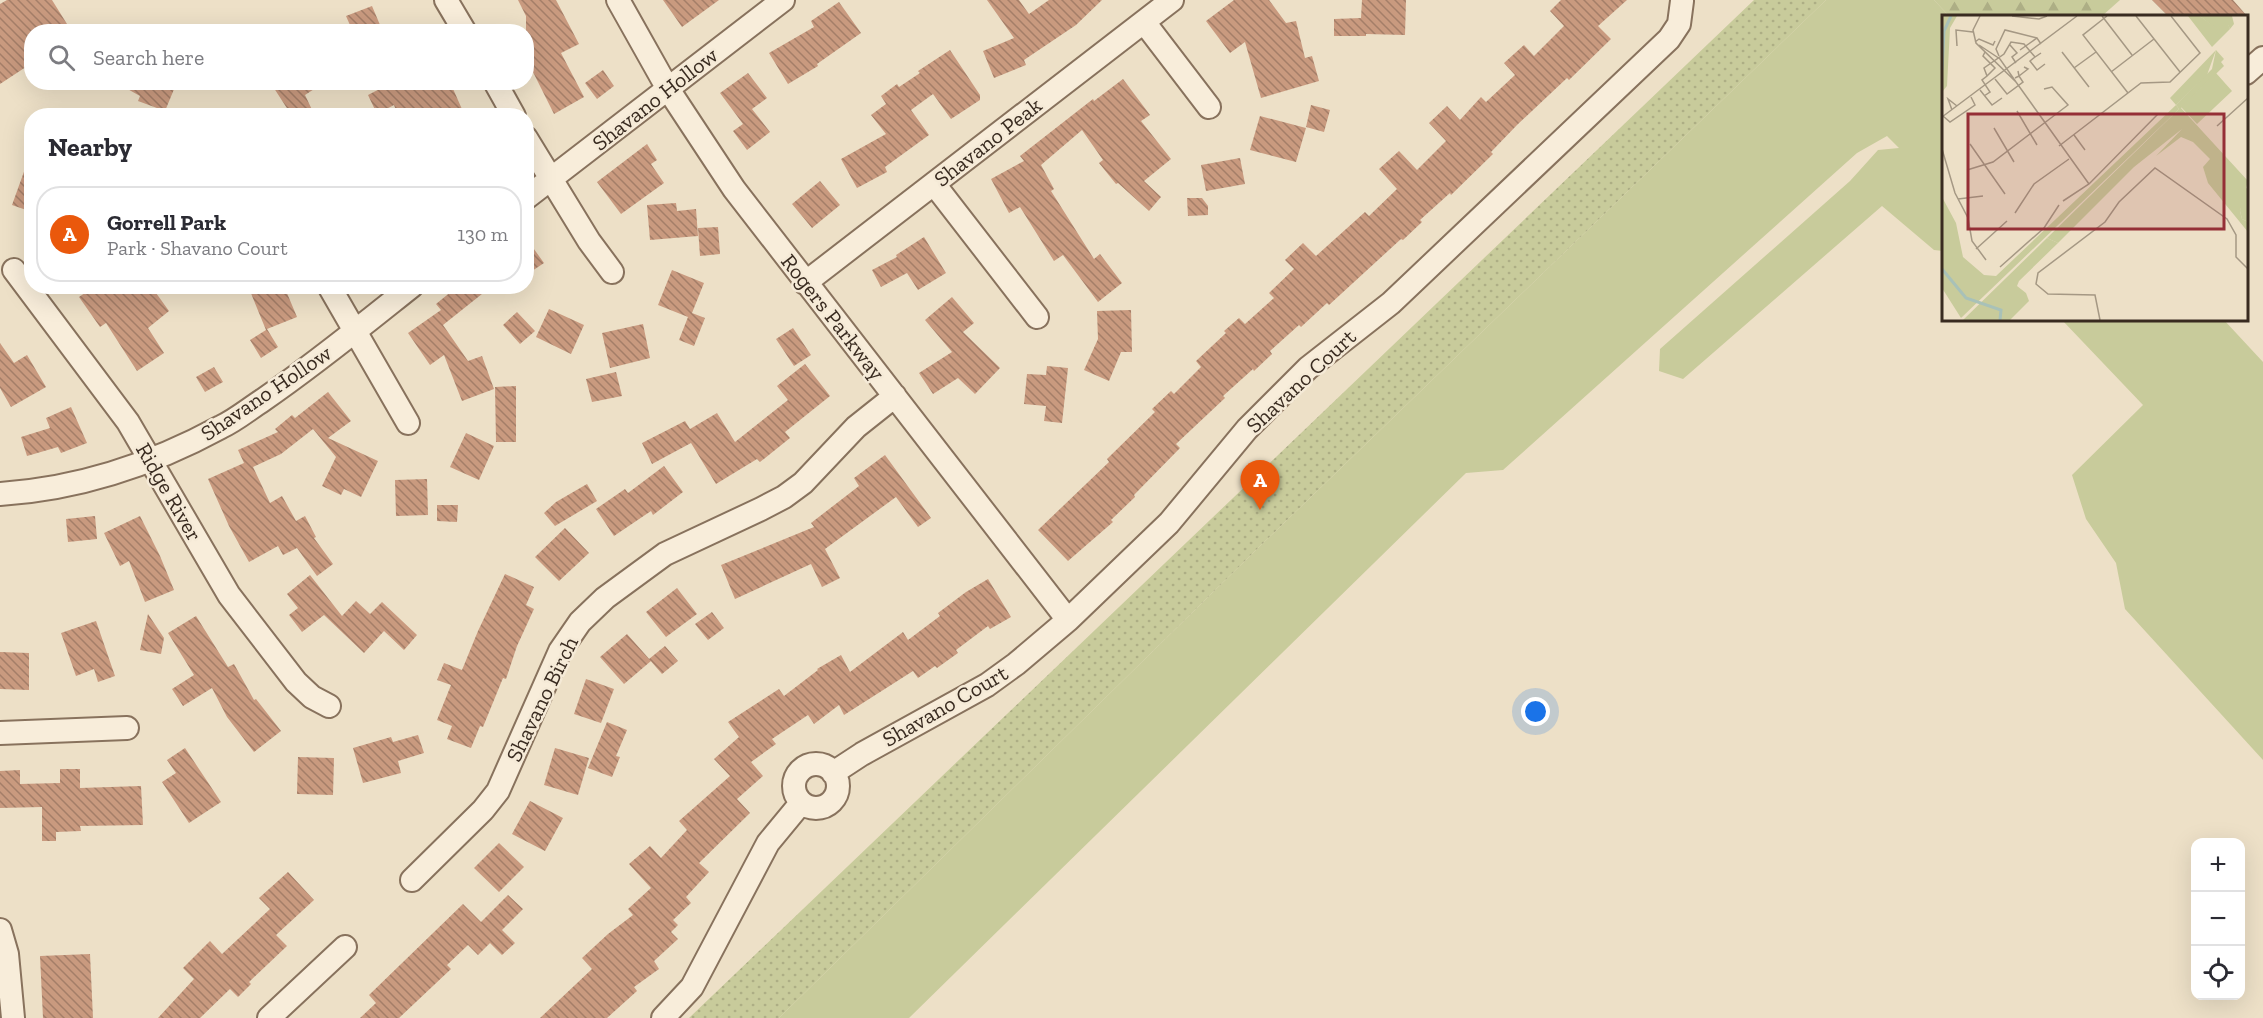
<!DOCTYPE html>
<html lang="en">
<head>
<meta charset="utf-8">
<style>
  body { margin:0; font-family:"Zilla Slab",serif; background:#f2f2f3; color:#2b2b33 }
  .controls { position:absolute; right:18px; bottom:18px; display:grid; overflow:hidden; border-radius:12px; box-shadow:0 6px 24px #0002 }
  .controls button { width:54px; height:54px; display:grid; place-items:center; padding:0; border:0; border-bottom:2px solid #e1e1e2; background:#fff; color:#2b2b33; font:30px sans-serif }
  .you { position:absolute; left:1536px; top:712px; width:21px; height:21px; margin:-15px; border:4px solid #fff; border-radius:50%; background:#1a73e8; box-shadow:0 0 0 9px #1a73e833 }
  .badge { display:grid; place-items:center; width:39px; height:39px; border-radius:50%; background:#ea580c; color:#fff; font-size:20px; font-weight:700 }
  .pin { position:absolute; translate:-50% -50px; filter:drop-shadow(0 2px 3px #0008) }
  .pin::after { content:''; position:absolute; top:32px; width:21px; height:18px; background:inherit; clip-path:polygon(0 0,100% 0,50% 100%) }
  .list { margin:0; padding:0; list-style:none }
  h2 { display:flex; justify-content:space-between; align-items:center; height:78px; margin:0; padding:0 24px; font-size:26px }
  h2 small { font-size:20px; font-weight:400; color:#7c7c81 }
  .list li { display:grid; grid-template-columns:39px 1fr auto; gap:18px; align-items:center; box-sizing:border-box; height:96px; margin:0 12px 12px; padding:0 12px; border:2px solid #e1e1e2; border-radius:24px }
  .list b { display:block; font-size:22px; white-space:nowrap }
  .list p { margin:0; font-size:20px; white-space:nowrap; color:#7c7c81 }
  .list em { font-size:20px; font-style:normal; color:#7c7c81 }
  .icon { flex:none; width:33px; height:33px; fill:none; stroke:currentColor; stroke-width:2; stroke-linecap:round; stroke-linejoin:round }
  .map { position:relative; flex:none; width:2263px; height:1018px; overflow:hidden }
  .search { position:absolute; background:#fff; box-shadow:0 6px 24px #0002; left:24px; top:24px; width:510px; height:66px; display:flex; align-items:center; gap:15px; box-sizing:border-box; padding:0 21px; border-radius:24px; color:#7c7c81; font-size:22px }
  .panel { position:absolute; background:#fff; box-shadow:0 6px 24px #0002; left:24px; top:108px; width:510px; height:186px; border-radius:24px }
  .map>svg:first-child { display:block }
  .grass { fill:#c8cb9b }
  .forest { fill:url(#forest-firs) }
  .park { fill:url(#park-dots) }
  .building { fill:url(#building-back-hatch) }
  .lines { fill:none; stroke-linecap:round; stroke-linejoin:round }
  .minor-casing { stroke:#88725d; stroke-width:26 }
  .minor { stroke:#f8edda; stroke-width:22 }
  .labels { text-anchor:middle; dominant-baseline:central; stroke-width:5; stroke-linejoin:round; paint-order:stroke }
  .street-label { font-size:22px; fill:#392b20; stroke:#f5ead7 }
  .inset-river { fill:none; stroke:#a8c1b8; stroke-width:3 }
  .inset-road { fill:none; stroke:#a59884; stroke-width:1.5 }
  .view { fill:#952f36; fill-opacity:0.15; stroke:#952f36; stroke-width:3 }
  .inset-edge { fill:none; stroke:#392b20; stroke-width:3 }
</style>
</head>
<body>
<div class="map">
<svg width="2263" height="1018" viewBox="0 0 2263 1018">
  <defs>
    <pattern id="forest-firs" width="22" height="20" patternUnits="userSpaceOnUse" patternTransform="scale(1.5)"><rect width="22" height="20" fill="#c8cb9b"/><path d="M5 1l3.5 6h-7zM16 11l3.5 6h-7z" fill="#adae85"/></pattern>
    <pattern id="park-dots" width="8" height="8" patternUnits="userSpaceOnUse" patternTransform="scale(1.5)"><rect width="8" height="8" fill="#c8cb9b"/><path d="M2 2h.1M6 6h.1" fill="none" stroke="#adae85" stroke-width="1.8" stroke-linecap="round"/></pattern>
    <pattern id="building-back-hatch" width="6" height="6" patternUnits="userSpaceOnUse" patternTransform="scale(1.5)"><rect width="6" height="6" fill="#c99a7f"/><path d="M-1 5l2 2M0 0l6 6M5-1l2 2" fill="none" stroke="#a47e68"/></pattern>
  </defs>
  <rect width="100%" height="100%" fill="#ede0c7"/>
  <!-- grass -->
  <path class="grass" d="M1826,0H1934L1949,16H1944L1943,251L1934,250L1882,206L1683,379L1659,371L1660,349L1850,181L1878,150L1899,148L1887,136L1857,153L1503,470L1466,473L909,1018H779L1255,551Z
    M2062,320H2224L2263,362V760L2125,609L2116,563L2086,519L2072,475L2143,405Z"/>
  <!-- forest -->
  <path class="forest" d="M1934,0H2120L2102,16H1949Z"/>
  <!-- park -->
  <path class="park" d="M1754,0H1826L1255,551L779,1018H689Z"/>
  <!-- building -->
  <path class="building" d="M7,0H52L72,32H32V63L0,84V4Z
    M518,0H556L579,44L561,53L584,97L554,114L526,58V16Z
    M663,0H719L682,27Z
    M987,0H1019L1029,14L1049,0H1102L1076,25L1024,60L1026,65L994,78L983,51L1014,38Z
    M1234,0H1269L1286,23L1296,21L1305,58L1312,56L1319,81L1261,98L1245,42L1230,53L1206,21Z
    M1362,0H1406L1405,35L1366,34V36H1334V19L1361,18Z
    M1561,0H1627L1598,26L1611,39L1569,80L1567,78L1517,125L1491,152L1493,154L1451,195L1450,193L1420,220L1422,222L1403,240L1401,239L1329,305L1327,303L1301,327L1299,325L1270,351L1272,354L1254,371L1253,369L1223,396L1225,398L1176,444L1180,448L1134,495L1135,497L1111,520L1113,522L1068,561L1038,530L1109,462L1107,459L1155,412L1152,409L1171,391L1174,394L1201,367L1196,361L1226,333L1224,331L1239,318L1245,324L1274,298L1269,293L1294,269L1285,260L1303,243L1316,256L1365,212L1369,216L1397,189L1379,169L1399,151L1417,170L1446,141L1429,123L1447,106L1460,120L1481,97L1486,102L1515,75L1504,63L1524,45L1534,56L1564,26L1550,11Z
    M2152,0H2233L2247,16H2168Z
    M839,2L861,33L817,64L818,66L788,84L769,53L814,27L811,21Z
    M372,6L383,32H353L346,16Z
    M950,50L980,95V100L951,119L933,94L911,110L929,135L885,167L887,172L857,188L841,159L886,134L871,115L886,104L881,96L897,84L899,87L920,73L918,71Z
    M603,70L614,86L597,99L585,83Z
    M748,73L767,98L752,109L770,132L747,150L733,131L743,124L720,93Z
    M1123,79L1150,115L1141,121L1171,159L1144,181L1161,197L1149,211L1118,183L1116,184L1099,163L1103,160L1082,130L1041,165L1054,189L1051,191L1094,259L1100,254L1122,283L1098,302L1063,255L1054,261L1020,207L1009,213L991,179L1024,161L1020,156L1093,99L1094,101Z
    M115,82H177L165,111L138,101L140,96Z
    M270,82H325L305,95L315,116H292Z
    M393,82H450L465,116H398L394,105L377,114L368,95Z
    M1311,105L1330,110L1324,132L1306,127Z
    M1260,116L1306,128L1296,162L1250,150Z
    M647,144L657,160L651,164L664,183L621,214L597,182Z
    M30,155H32V212L12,205Z
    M1240,158L1245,184L1206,191L1201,165Z
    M820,181L840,205L812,228L792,204Z
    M1187,198H1202L1208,206V215L1188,216Z
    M676,203L677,211L696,209L698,236L650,240L647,205Z
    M718,227L720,254L700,256L698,228Z
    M924,237L946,273L918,290L907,273L881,287L872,270L897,257L896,255Z
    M526,238L544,263L526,275Z
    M672,270L704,283L692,313L705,318L694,346L679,340L688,317L658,305Z
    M95,286H151L169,311L148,328L164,353L137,371L106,323L100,327L79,297Z
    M248,286H284L297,317L267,329L278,347L261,358L250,340L266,330Z
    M458,286H492L443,325L468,361L482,356L494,389L462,401L444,355L430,365L408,333L441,310L436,304Z
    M952,297L974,323L963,332L1000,368L975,394L958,378L933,394L919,373L952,352L925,320Z
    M549,309L584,325L571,354L536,337Z
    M1131,310L1132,352H1121L1109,381L1084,370L1098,339L1097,311Z
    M517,312L535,331L520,344L503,325Z
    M643,324L650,358L610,368L602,333Z
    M793,328L811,355L794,366L776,339Z
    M0,343L14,363L27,355L46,387L11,407L0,388Z
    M805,364L830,396L785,432L790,438L760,462L757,459L716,484L691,443L652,464L642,443L685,421L690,429L717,413L735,442L788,400L777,386Z
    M1047,366L1068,368L1062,423L1044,421L1046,406L1024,404L1027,374L1046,375Z
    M214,367L223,382L205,392L196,377Z
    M616,372L622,396L592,402L586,379Z
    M516,386V442H496L495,387Z
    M328,392L351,421L328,438L378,461L361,497L344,489L341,495L322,486L336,457L313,429L281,454L253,467L270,503L282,496L296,521L305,516L316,537L314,538L333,564L317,576L297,548L283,555L278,546L249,562L229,526L208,479L244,463L238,450L278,432L275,429L292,415L295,418Z
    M71,407L87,443L61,453L58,447L27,456L21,437L50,428L46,418Z
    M466,433L494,446L479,480L450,467Z
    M885,455L931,518L918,527L896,497L825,549L840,578L822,587L811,564L735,599L721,565L814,527L811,523L859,486L854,478Z
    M664,466L683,492L653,515L651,511L614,536L596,509L625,489L628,493Z
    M427,479L428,515L396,516L395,480Z
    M587,484L597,501L555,526L544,513L556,502Z
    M437,505H458L457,522L437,521Z
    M95,516L97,539L68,542L66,519Z
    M140,516L160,556L174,590L145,602L129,561L120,566L104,533Z
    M565,528L589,553L559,581L535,557Z
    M505,574L534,587L526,605L534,609L517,646L506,679L503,678L483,727L480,726L471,748L447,739L452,726L437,720L451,685L437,680L444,663L462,670L478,631Z
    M310,575L342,616L356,601L370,614L382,602L417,635L404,650L384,631L364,653L324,615L302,632L289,615L298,608L287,594Z
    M988,579L1011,617L990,629L988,626L956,650L958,653L937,668L935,666L918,678L913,671L844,715L839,705L814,724L808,715L772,739L776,744L751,762L763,776L737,799L750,813L699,863L709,872L686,897L691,903L673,920L678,925L671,932L678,939L654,961L659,969L634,987L637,991L607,1018H540L592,969L582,958L608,934L633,915L628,909L651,888L629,864L650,846L661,858L687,830L679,821L730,776L714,759L739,737L728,722L779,689L784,696L818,670L817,669L841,655L850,672L903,632L908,640L940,616L938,613L966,592Z
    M677,588L697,614L666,637L646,612Z
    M712,612L724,628L708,640L695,624Z
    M148,614L164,638L161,654L140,650Z
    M196,616L228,667L234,664L254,700L256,699L281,731L254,752L227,717L212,688L183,706L172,689L194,675L168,633Z
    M96,621L115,676L98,682L94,669L76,676L61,633Z
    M627,634L651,661L624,684L600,657Z
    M665,646L678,661L662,674L649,659Z
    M0,652L29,653V690L0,689Z
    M586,679L614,689L601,723L574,714Z
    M607,722L627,730L616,756L620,757L612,777L588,768Z
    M418,735L424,753L398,761L401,773L363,783L353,748L391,737L393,742Z
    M185,748L221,802L189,823L162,782L176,773L167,760Z
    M555,748L589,758L578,795L544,785Z
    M298,757L334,758L333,795L297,794Z
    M60,769H80V788L141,786L143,825L80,826L81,831L56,832V841H42V807L0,808V771L20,770V784L60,783Z
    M530,801L563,818L545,851L512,834Z
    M499,843L524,867L499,892L474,868Z
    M288,872L314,900L276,935L287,946L249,982L251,984L238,997L230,989L200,1018H158L194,979L183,968L210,941L222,954L270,909L259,898Z
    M508,895L523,909L502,930L515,943L502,955L490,943L478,955L468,945L447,965L451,969L399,1018H360L376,1003L369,995L463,904L481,922Z
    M90,954L93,1018H43L40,956Z"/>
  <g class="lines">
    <defs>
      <path id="minor" d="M446,0L465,32
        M618,0L668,89L734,189L1068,620
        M1144,22L1209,107
        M2246,73L2263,58
        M495,82L514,116
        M526,138L589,241L612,272
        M934,184L1037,317
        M526,198L783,0
        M14,270L128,422L229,595L296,682L312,697L329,706
        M805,283L1172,0
        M329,286L408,423
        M0,494C78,489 153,464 221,427C236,420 249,409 263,400C314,365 363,325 412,286
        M0,733L127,728
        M794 786a22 22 0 1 1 44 0a22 22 0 1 1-44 0Z
        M833,773L862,754L987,685L1016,664L1068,620L1169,523L1247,429L1308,368L1391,303L1669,39L1679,24L1682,1
        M412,880L483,810L498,791L560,651L580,622L605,598L665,554L761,509L784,497L803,483L856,427L895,396
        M0,930L7,954L13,1018
        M269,1018L345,947
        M663,1018L692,987L768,843L801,803"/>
    </defs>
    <!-- minor casing -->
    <use href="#minor" class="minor-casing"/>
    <!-- minor -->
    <use href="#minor" class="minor"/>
  </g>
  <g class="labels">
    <!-- street labels -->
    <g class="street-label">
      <text transform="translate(655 99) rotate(-38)">Shavano Hollow</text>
      <text transform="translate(988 142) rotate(-38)">Shavano Peak</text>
      <text transform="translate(833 317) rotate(52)">Rogers Parkway</text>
      <text transform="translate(1301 381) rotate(-43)">Shavano Court</text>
      <text transform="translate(266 393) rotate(-34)">Shavano Hollow</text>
      <text transform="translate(169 492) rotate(60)">Ridge River</text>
      <text transform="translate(542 699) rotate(-64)">Shavano Birch</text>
      <text transform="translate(945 706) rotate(-30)">Shavano Court</text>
    </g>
  </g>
  <!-- overview -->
  <g transform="translate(1942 15)">
    <rect width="306" height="306" fill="#ede0c7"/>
    <path d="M258,1H290L292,9L288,14L286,10L274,14ZM274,35L282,44L279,47L282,51L239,93L306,166L298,196L300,204L306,207V217L266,168L261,152L268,144L251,127L239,122L214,141L240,114L192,152L116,228L105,223L237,94L234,90L270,54Z" fill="#c8cb9b"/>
    <path d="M0,1H15L8,13L5,71L0,77ZM246,1H258L274,13L286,9L288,14L270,32ZM274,35L265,60L234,90L228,83ZM274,58L290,76L255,109L239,92ZM302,172L306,174V207L300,204L298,196ZM105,223L116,228L77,266L75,271L84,278L87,286L68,305H21Z" fill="#c8cb9b"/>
    <path d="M234,90L237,94L19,303L0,273V182L14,208L21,242L42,260L54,261Z" fill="#c8cb9b"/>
    <path class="inset-river" d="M0,55L2,16L9,1M0,254L24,283L59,295L58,305"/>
    <path class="inset-road" d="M38,1L31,15L34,28L74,67L147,169M70,1L97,4L105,1M160,1L190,40M165,1L141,20L186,78M194,1L238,57M33,27L37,24L51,30L53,26M37,30L58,44L74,67M68,30L75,38L70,42L74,48M15,31L14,15L31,17M78,35L95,23L99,29M43,37L41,41L53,53L45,61M120,37L147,72M57,41L54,34L63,15L95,23M93,42L88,46L95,55L103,49M132,53L154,37M76,56L77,61L86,54L82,52M169,57L212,24M53,64L65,79L81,67L77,61L73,63M38,75L50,90L60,83M42,81L48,77L40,65L45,61L42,53L62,39L69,27L82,29L93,42L99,38M10,95L6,84L15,91M75,96L95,130M1,101L8,107L33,90L29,82M0,102L135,1M275,111L306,83M52,113L72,147M132,120L143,135M28,129L63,179M117,131L199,68L228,67L258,38L229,1M0,134L13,178L26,203L30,226L44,245M25,155L51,147L126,90L110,72L102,74M16,184L41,181M121,186L147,169L216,99M73,198L92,169L127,144M34,234L65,206M58,252L102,213L117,190M158,305L153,280L106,279L94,269L96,258L163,207L177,187L213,153L285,204L294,220V242L306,254"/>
    <path class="view" d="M26,99H282V214H26Z"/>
    <rect width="306" height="306" class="inset-edge"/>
  </g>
</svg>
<div class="controls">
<button>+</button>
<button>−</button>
<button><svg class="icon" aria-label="locate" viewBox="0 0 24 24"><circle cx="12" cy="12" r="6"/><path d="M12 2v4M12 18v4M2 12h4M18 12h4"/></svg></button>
</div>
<div class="you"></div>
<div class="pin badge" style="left:1260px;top:510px">A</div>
<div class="search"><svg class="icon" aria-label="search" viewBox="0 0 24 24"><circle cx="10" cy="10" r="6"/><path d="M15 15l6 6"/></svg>Search here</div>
<section class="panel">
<h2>Nearby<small></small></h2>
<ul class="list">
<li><span class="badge">A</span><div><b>Gorrell Park</b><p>Park · Shavano Court</p></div><em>130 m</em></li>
</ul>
</section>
</div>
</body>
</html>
